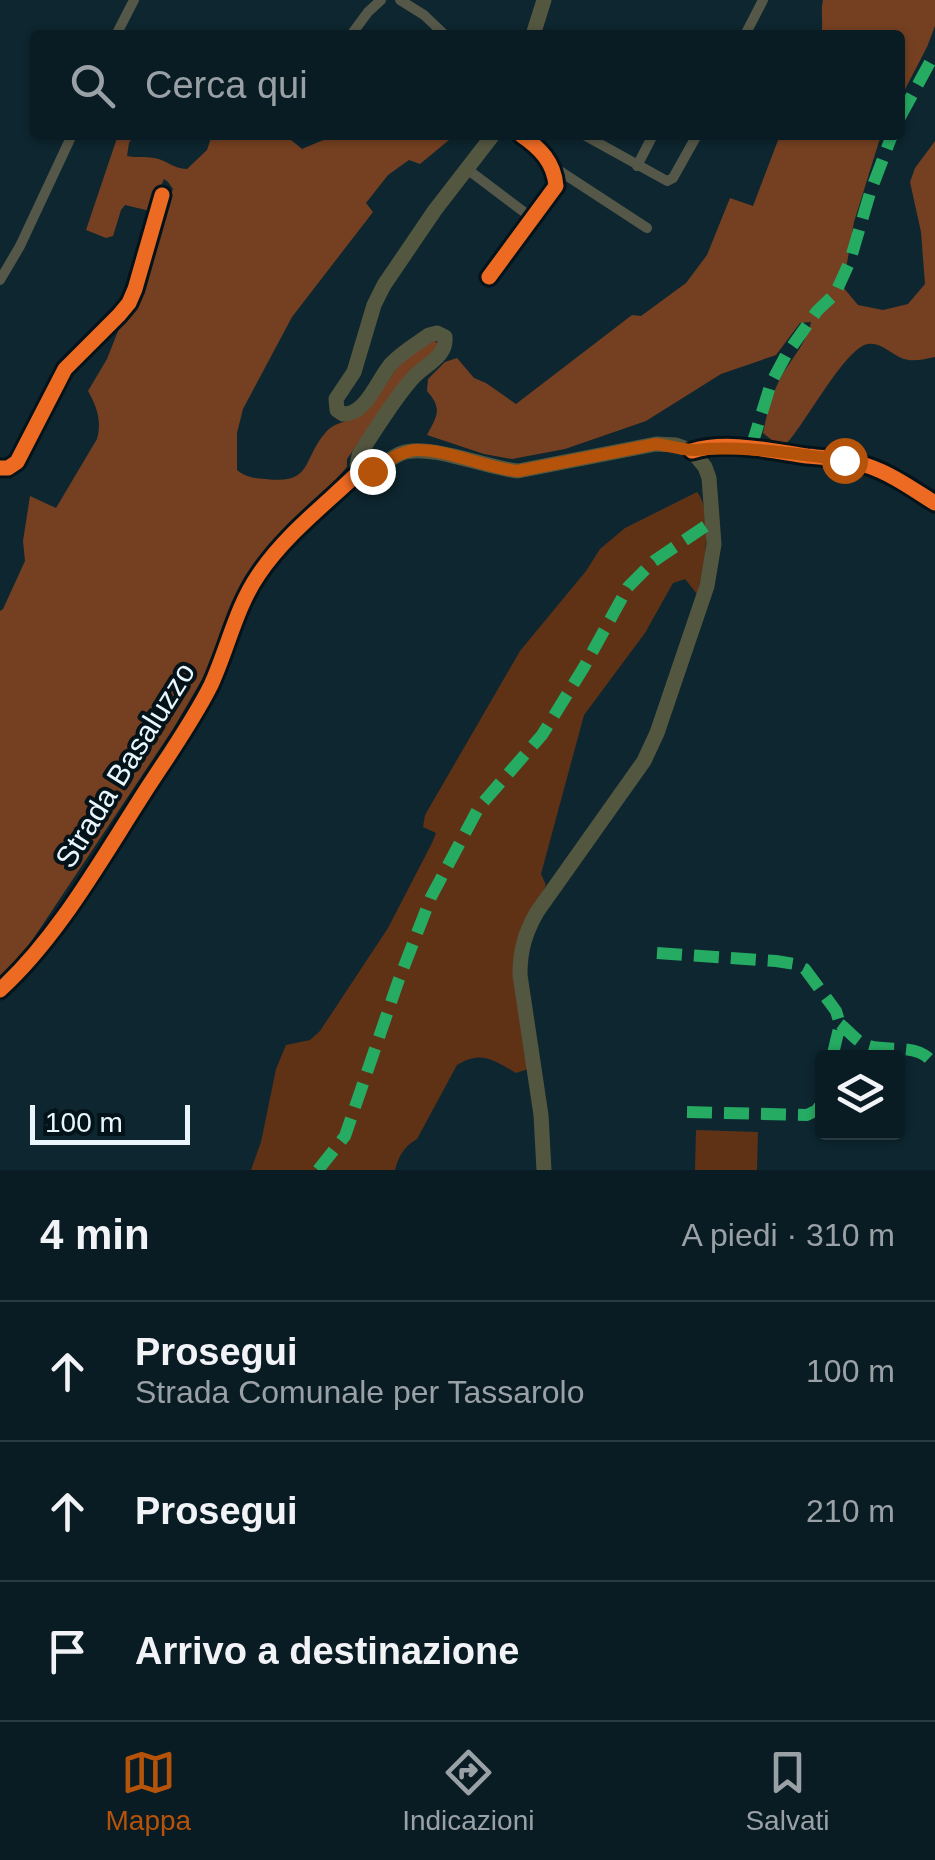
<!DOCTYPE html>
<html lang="it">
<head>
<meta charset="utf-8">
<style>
  body { margin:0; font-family:Arial,sans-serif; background:#13252b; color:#f1f3f6 }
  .controls { position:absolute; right:30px; bottom:30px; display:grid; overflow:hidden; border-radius:10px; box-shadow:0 2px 8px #0004 }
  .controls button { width:90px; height:90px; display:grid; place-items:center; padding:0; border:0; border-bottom:2px solid #2a3a41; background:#0a1c23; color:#f1f3f6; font:50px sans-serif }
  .scale { position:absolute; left:30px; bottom:25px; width:160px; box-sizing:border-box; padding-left:10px; border:5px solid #e9f6fc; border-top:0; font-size:28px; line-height:35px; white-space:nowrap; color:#e9f6fc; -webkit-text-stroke:8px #04131a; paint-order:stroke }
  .stop { position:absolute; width:30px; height:30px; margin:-22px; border:8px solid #b45309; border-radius:50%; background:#fff }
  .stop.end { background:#b45309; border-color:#fff; box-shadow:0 2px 10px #0008 }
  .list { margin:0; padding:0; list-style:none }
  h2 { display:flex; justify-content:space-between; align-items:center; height:130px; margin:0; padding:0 40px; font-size:42px }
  h2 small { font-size:32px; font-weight:400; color:#99a1a6 }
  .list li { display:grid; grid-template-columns:65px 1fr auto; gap:30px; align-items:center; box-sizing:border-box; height:140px; padding:0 40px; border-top:2px solid #2a3a41 }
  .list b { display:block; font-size:38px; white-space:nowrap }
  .list p { margin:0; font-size:32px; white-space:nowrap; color:#99a1a6 }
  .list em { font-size:32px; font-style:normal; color:#99a1a6 }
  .icon { flex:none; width:55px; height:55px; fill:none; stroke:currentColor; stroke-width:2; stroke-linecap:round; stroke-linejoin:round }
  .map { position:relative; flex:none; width:935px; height:1170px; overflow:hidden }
  .search { position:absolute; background:#0a1c23; box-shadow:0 2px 8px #0004; left:30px; right:30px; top:30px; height:110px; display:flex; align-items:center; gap:25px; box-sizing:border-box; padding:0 35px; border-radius:10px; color:#99a1a6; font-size:38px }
  .sheet { height:550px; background:#0a1c23 }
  nav { display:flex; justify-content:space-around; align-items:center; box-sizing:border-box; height:140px; border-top:2px solid #2a3a41; background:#0a1c23; font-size:28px; color:#99a1a6 }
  nav a { display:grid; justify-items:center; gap:5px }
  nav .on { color:#b45309 }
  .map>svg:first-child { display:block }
  .green { fill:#5f3216 }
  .forest { fill:#754021 }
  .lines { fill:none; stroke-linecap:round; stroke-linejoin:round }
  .street { stroke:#555848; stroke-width:10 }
  .secondary { stroke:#545740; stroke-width:15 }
  .quiet { stroke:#26ab63; stroke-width:12; stroke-dasharray:25 12; stroke-linecap:butt }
  .cycleway-casing { stroke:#04131a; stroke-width:21 }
  .cycleway { stroke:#ed6a23; stroke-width:15 }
  .route { stroke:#b45309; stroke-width:12 }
  .labels { text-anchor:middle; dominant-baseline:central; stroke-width:8; stroke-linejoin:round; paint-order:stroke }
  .street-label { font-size:30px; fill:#e9f6fc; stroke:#04131a }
</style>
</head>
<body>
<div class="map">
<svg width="935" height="1170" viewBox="0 0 935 1170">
  <rect width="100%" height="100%" fill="#0d262f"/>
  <!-- green -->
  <path class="green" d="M697,492C714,511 704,571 697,594L685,579L673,583L645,633L584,715L541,874L546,885L519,937L528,1069L516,1073C493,1060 482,1050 457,1065L417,1139C404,1147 399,1155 395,1170H251L261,1142L276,1069L286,1045L310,1040L320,1031L388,928L432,843L436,833L423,827L425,815L520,651L586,571L600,549L625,528Z
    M696,1130L758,1132L757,1170H695Z"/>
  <!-- forest -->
  <path class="forest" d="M823,0H935V26L927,47L900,99V35H821C824,22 820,13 823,0Z
    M118,135H134L129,143L127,156C136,158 145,156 154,158C167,160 173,169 187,169L207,150L212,135H285L302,149L335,135H455L420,164L409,160L388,175L366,203L373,212L292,317L243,409L237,433V470C247,478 254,478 266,479C313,485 302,459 326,432C336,420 353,423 366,410C388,389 401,346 435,341L438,344V348L388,401L347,459V467L315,502L270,544L235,596L204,676L173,729L13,969L0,977V611L3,609L25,561L23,541L30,496L56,508L97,439C102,421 97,407 88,391L107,359L120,326L142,294L163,212L173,189L168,182L164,179L150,211L125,205L121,210L113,236L106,238L86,230Z
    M780,135H881L854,222L843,287L858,305L883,310L908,304L925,284L921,232L910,182L915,168L935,141V357C925,359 914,362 904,359C892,355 881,342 868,344C844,348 803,429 784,446L773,441L763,433C767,414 771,396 780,379C790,360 807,343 811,322L800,323L776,355L721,374L646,421L565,449L512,459L484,454L427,435C437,416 443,409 427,391L428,379L445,362L457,358L474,378L486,383L516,404L632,315L641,316L686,283L707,255L730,198L753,206Z"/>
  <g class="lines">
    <!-- street -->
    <path class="street" d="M400,0L424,15L445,35
      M116,35L134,0
      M351,35L368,12L381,0
      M745,35L763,0
      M584,135L667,181L673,178L697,135
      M552,166L647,228
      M637,166L653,135
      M467,169L532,218
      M489,277L556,186C554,162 540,148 521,135
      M0,280L20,246L72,135
      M0,468H8L17,462L65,369L119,315L129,303L135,289L162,195"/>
    <!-- secondary -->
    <path class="secondary" d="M533,35L544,0
      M493,135L435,210L384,285L374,305L354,372L336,399L337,410L343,414C366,415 377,380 391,364C401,353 416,344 429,335L437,333L445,337C447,358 423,365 411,380C392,402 375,430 359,455L357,466L360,471L368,473C380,467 390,458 402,453C429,443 487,468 518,471L656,444L676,445L692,451L705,467L709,478L714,544L707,586L657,733L644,761L537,912C525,933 520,950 520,975L541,1115L544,1170
      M692,451C727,440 771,451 807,456C827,458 848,459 868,466C892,474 914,490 935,503
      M0,990C56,939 98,865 139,801C163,763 191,725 211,685C228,648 236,607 259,574C286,534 326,504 360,471"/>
    <!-- quiet -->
    <path class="quiet" d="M900,117L935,53
      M751,448L771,383L786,355L817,311L835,294L850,261L870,193L892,135
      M657,953L776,961L795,964L805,969L836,1011L840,1024L832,1058
      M840,1024C848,1030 856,1041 866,1045C890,1054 919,1040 935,1066
      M687,1112L807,1115L817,1110L822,1102
      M318,1170L345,1136L398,982L431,897L479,807L542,735L584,667L628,587L654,561L713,521"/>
    <defs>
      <path id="cycleway" d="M489,277L556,186C554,162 540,148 521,135
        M692,451C727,440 771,451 807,456C827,458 848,459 868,466C892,474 914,490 935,503
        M0,468H8L17,462L65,369L119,315L129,303L135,289L162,195
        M0,990C56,939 98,865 139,801C163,763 191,725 211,685C228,648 236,607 259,574C286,534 326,504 360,471"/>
    </defs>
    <!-- cycleway casing -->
    <use href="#cycleway" class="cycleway-casing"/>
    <!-- cycleway -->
    <use href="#cycleway" class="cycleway"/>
  </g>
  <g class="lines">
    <!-- route -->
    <path class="route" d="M372,471C385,463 400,451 416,450C448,449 485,468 518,471L656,444C667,445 687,451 695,450C744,445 794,454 844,460"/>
  </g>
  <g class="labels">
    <!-- street labels -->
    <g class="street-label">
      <text transform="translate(125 765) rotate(-58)">Strada Basaluzzo</text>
    </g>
  </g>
</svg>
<div class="controls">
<button><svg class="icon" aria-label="layers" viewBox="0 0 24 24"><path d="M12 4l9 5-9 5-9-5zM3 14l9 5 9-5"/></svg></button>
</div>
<div class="scale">100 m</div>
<div class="stop" style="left:844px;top:460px"></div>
<div class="stop end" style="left:372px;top:471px"></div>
<div class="search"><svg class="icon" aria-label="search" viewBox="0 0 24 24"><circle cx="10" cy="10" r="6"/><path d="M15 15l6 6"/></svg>Cerca qui</div>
</div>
<section class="sheet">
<h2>4 min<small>A piedi · 310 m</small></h2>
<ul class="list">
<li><svg class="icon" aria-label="ahead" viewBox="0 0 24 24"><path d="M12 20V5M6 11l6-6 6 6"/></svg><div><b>Prosegui</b><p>Strada Comunale per Tassarolo</p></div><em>100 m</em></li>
<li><svg class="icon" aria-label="ahead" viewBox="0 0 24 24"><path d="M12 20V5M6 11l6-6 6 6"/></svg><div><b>Prosegui</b></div><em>210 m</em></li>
<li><svg class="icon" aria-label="arrive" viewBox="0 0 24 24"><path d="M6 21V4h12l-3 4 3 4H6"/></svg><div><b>Arrivo a destinazione</b></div></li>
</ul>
</section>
<nav>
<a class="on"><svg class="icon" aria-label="map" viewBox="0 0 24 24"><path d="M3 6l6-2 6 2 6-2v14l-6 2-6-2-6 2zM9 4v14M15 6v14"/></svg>Mappa</a>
<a><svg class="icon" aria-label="directions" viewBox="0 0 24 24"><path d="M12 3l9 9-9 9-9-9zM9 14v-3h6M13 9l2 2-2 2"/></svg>Indicazioni</a>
<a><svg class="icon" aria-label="saved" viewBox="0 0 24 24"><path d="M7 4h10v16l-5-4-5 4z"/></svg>Salvati</a>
</nav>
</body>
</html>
